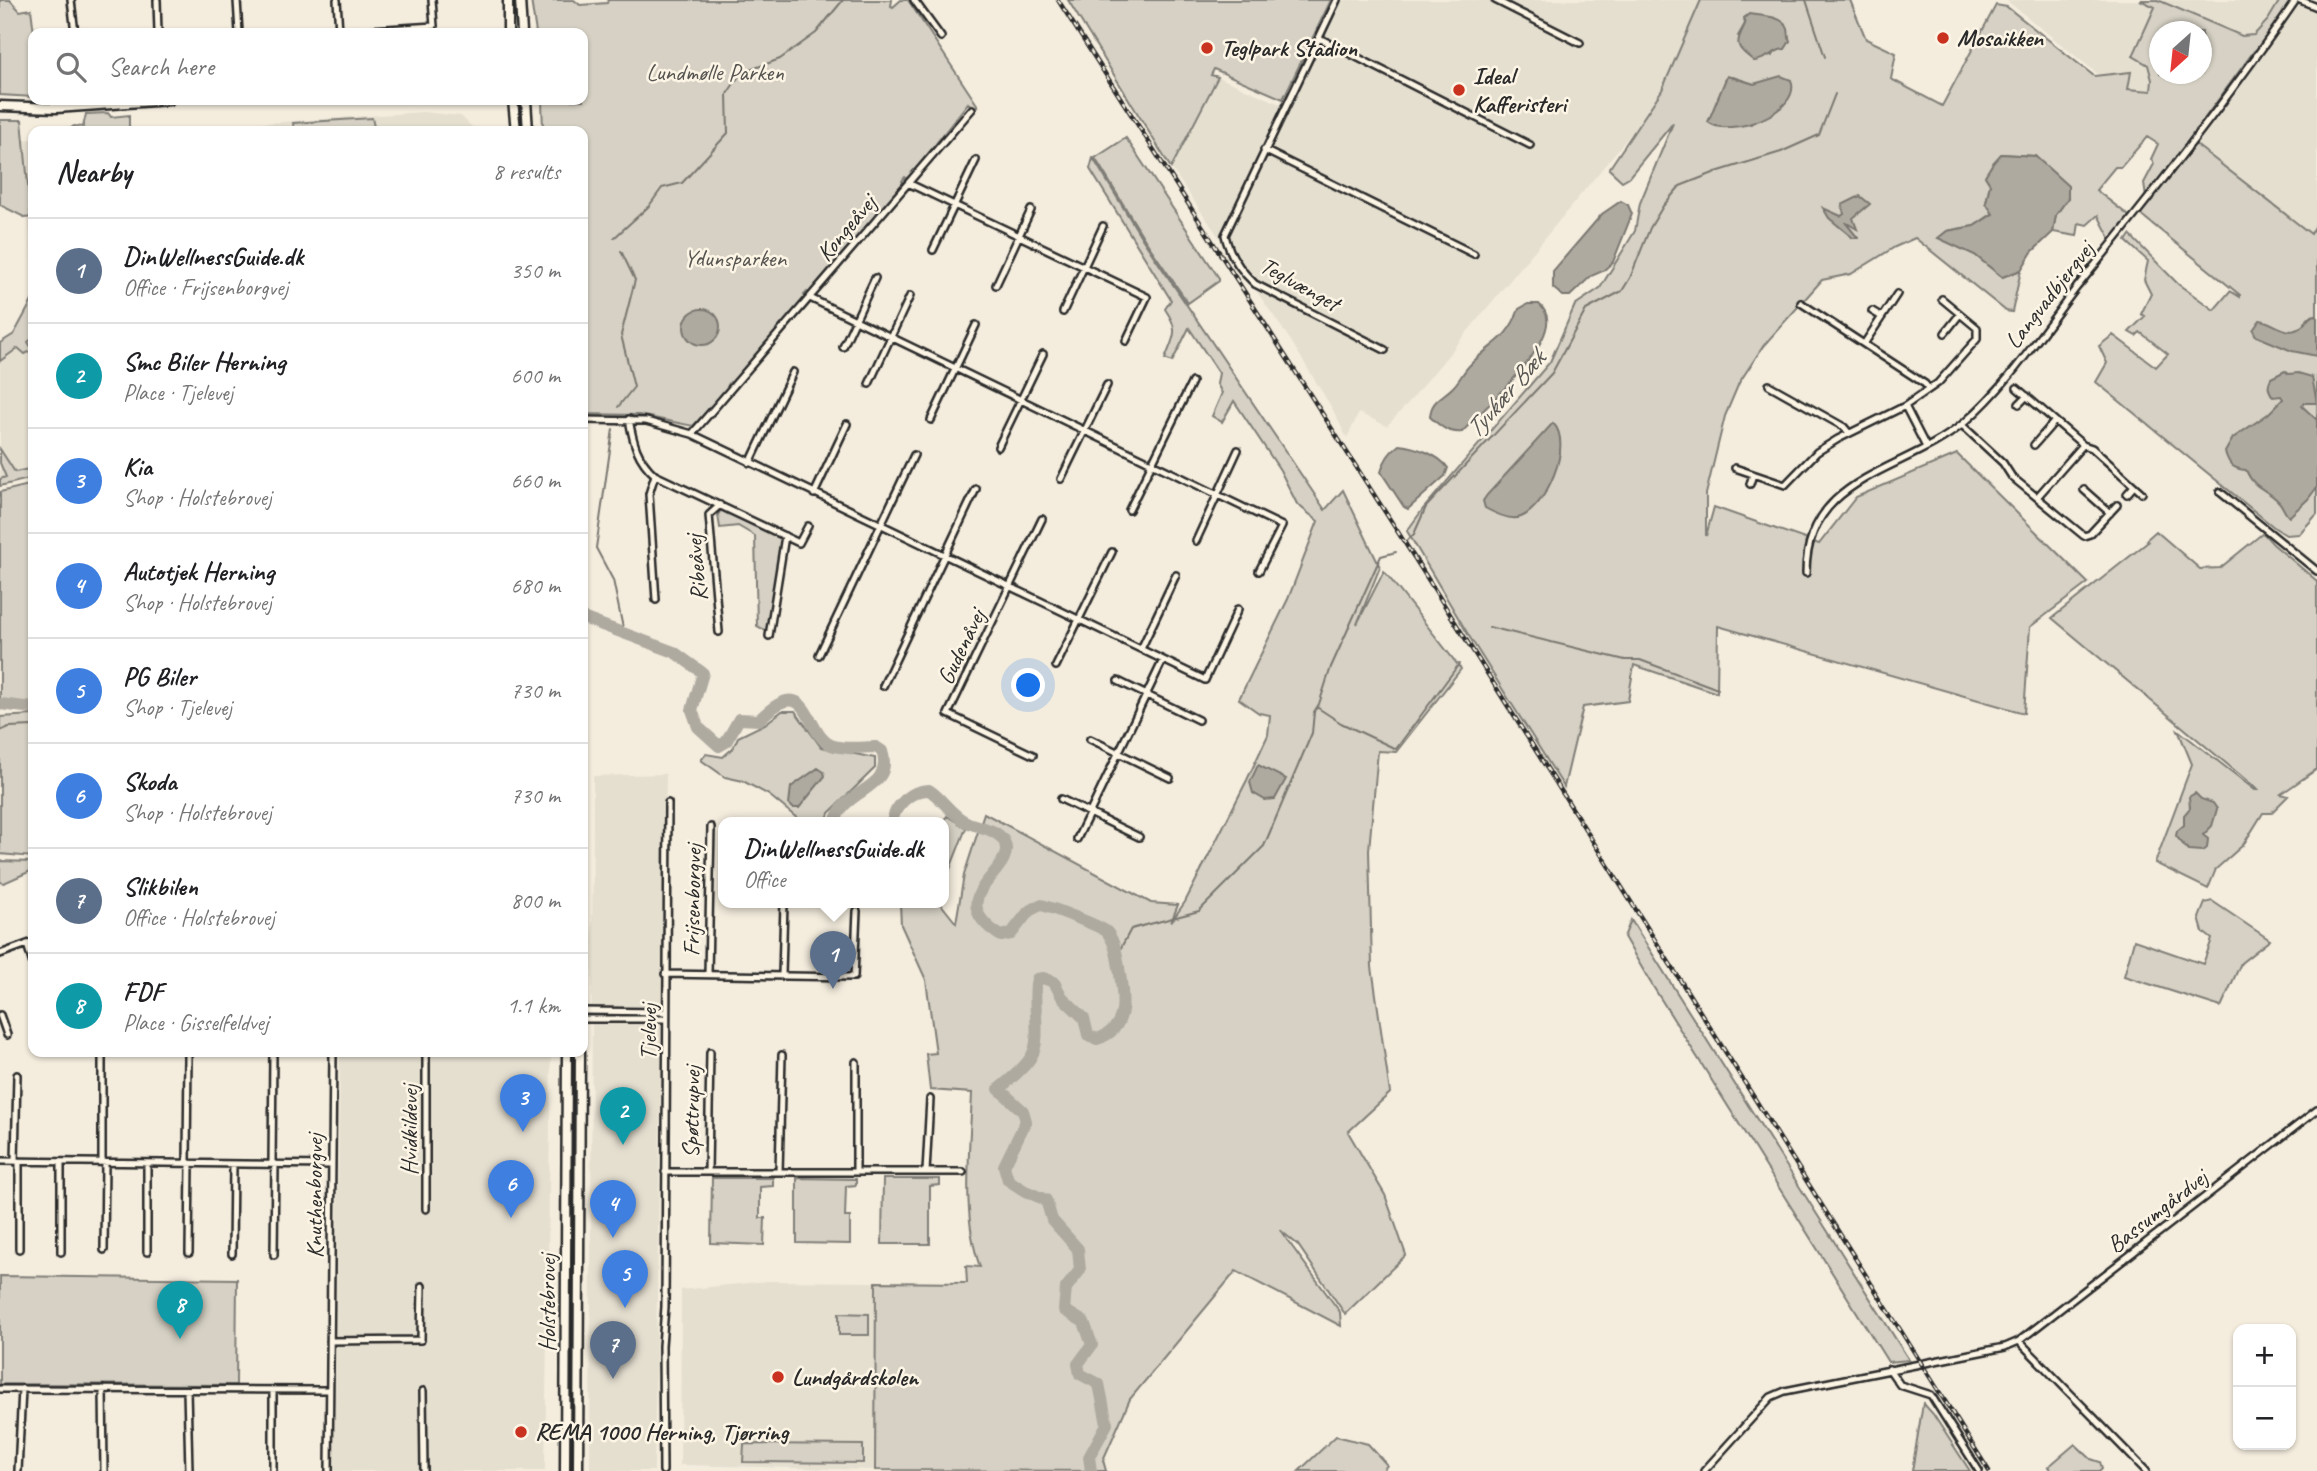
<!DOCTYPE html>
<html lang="en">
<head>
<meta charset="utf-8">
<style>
  body { margin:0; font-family:Caveat,sans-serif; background:#f6f6f6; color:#202124 }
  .controls { position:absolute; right:21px; bottom:21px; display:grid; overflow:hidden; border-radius:14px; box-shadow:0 2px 5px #0004 }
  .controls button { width:63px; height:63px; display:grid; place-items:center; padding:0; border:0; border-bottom:2px solid #e0e0e0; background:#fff; color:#202124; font:35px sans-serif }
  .compass { position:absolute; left:2149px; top:21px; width:63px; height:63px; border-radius:50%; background:#fff; box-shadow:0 2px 5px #0004; rotate:207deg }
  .you { position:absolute; left:1029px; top:686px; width:24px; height:24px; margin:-18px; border:5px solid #fff; border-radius:50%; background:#1a73e8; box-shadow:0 0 0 10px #1a73e833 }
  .badge { display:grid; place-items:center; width:46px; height:46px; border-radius:50%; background:#0f766e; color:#fff; font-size:23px; font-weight:700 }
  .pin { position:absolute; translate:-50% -58px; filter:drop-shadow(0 2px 4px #0008) }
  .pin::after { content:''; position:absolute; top:37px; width:24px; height:21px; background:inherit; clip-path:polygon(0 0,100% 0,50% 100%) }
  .popup { position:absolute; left:718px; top:817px; width:231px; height:91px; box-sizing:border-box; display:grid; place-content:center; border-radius:14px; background:#fff; filter:drop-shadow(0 2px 5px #0005); font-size:23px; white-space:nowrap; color:#757577 }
  .popup b { font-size:26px; color:#202124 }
  .popup::after { content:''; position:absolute; left:50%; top:100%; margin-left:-14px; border:14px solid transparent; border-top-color:#fff }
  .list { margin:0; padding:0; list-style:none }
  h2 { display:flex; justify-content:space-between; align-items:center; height:91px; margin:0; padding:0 28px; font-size:30px }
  h2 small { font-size:23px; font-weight:400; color:#757577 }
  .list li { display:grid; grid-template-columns:46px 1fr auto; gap:21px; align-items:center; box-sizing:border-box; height:105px; padding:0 28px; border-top:2px solid #e0e0e0 }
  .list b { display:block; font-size:26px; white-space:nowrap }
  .list p { margin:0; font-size:23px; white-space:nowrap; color:#757577 }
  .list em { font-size:23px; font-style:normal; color:#757577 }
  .icon { flex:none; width:38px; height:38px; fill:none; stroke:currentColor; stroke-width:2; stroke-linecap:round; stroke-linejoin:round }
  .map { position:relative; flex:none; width:2317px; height:1471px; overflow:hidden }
  .search { position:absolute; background:#fff; box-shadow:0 2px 5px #0004; left:28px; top:28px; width:560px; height:77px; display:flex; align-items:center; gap:18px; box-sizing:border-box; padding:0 24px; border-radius:14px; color:#757577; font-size:26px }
  .panel { position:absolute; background:#fff; box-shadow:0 2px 5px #0004; left:28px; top:126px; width:560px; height:931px; border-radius:14px }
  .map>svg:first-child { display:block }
  .built { fill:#e5dfd0; fill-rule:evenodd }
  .green { fill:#d6d1c4; stroke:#807e78; stroke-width:2; fill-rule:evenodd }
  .water { fill:#afaaa0; stroke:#7a7771; stroke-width:2 }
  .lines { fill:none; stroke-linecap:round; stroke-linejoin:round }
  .stream { stroke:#7a7771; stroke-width:2 }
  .river { stroke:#afaaa0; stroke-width:12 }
  .street-casing { stroke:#2b2b2b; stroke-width:10 }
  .secondary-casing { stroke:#2b2b2b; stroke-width:13 }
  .street { stroke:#fcf5e5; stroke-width:5 }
  .secondary { stroke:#fcf5e5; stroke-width:8 }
  .rail-casing { stroke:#2b2b2b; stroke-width:4.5 }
  .rail { stroke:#fcf5e5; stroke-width:2; stroke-dasharray:5; stroke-linecap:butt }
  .poi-dot { fill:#c8321e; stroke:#fcf5e5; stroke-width:2.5 }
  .labels { text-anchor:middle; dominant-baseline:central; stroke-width:5; stroke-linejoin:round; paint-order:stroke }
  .poi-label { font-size:24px; font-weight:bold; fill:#2b2b2b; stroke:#fcf5e5; text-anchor:start }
  .park-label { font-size:24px; fill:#565451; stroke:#fcf5e5 }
  .street-label { font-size:24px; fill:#2b2b2b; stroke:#fcf5e5 }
  .water-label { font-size:26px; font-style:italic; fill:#595754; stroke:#fcf5e5 }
</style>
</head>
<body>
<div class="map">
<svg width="2317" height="1471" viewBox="0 0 2317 1471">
  <rect width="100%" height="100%" fill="#f4edde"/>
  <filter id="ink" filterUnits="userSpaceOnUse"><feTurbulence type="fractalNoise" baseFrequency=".0143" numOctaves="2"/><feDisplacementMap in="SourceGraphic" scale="14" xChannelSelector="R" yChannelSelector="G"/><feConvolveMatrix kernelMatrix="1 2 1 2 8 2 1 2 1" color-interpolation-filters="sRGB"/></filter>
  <g filter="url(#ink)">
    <!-- built -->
    <path class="built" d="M1331,0H1701L1668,89L1411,400L1387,426L1359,413L1347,438L1333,410L1291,341L1171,168L1218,77L1280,104Z
      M2006,0H2317V238L2195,144L2109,83ZM2160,32H2202V74H2160Z
      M423,112L461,116L476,131H152Z
      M33,139V275L22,140Z
      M33,299V478L0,486V343L14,334Z
      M666,774L654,1471H590L593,776Z
      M340,1052H551L545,1471H334Z
      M767,1281L876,1282L875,1470L680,1465L681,1290Z"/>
    <!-- green -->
    <path class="green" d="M0,0H10L20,11L31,9L34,33L33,97L0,95Z
      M531,0H574L580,5L607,3L608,0H892L891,6L893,7L901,0H908L978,106L973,107L968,103L908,179L905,177L902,181L904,183L809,293L807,292L804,295L806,297L733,383L730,382L728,385L730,387L693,426L639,415L583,414V131H543L542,100H583V33H536Z
      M1068,0H1331L1283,99L1214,69L1211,75L1218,77L1171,168Z
      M1701,0H1850L1866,39L1896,53L1891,79L1942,106L1996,5L2007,7L2094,76L2131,72L2128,89L2151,91L2152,80L2148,65L2133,56L2155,7L2140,0H2158L2242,36L2254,35L2268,20L2280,0L2293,1L2260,48L2254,51L2146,198L2144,183L2154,164L2151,159L2158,144L2147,137L2121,167H2115L2096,190L2129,216L2111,240L2098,215L2087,225L2079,223L2077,236L2053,232L2056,215L2068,198L2035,156L2002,154L1993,163L1985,176L1990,184L1986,203L1993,213L1974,226L1947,231L1939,238L1975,255L2002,277L2021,270L2012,312L2006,311L1915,238L1895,247L1851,274L1822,280L1764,345L1739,383L1725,416L1706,494V536L1714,507L1819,544L1856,497L1957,454L2088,583L2030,627L2024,713L1718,626L1717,693L1634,665L1628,701L1583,707L1564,787L1469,636L1407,531L1423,509L1550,362L1575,305L1600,288L1635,231L1640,203L1673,123L1629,177L1622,181L1609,169L1662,90ZM1759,16C1771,16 1780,19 1788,28V36L1772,56L1738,36L1745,24ZM2160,32H2202V74H2160ZM1727,77H1733L1754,84L1781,77L1751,124L1724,127L1715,108Z
      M108,113L111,117L129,115V131H67L74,126L83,127L86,114Z
      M372,118L375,131H294L293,123Z
      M0,120H22L31,217L26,218L0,205Z
      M1126,138L1219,278V281L1188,303L1145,240L1095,158Z
      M2195,144L2311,234L2317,223V514L2299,534L2286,535L2275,528L2096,382L2107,363L2099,346L2113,335L2156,367L2168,354L2140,332L2136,336L2129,332L2145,316L2141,314L2151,294L2144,280L2148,261L2126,241L2130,235L2178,284L2214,310L2230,291L2240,297V295L2139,213Z
      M1093,158L1143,240L1325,510L1343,490L1380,567L1357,624L1384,571L1461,669L1396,752L1378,751L1369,850L1372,967L1390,1093L1348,1132L1385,1195L1406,1255L1345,1314L1298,1245L1280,1230L1340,1312L1341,1326L1236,1271L1130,1399L1103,1460L1106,1471L875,1470L876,1282L967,1283L966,1266L980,1267C961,1214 970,1149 972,1093L930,1090L926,1054L936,1053L926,980L901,925L900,903H940L956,923L964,875L984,813L1151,903L1178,905L1171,922L1185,902L1247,780L1268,735L1270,715L1259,713L1239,699L1288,599L1318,521L1297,504L1280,470L1234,401L1222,422L1212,416L1222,393L1217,384L1219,373L1189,328L1172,362L1165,359C1174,336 1180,331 1165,309L1171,300L1090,169Z
      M33,299V338L28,342L33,350L25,354L18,348L0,361V343L14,334Z
      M0,449L15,472L33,468V478L0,486V479L6,477L0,463Z
      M33,484V703H0V492Z
      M722,508L783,537L768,632L757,626L755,536L738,526L720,528L718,515Z
      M2156,531L2200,569L2220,568L2263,533L2273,544L2317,581V769L2281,794L2288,796L2271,813H2263L2243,845L2216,869L2208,889L2155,863L2192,764L2178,730L2255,790H2258L2052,618L2148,542L2146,540Z
      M782,711H795L821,747L875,758V768L829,813L826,823H803L769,795L743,781L725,777L701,760L706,754L723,757L733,748L738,737L765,724Z
      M33,715V857L0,854V717Z
      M947,816L966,828L943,887V823H937L943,821Z
      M0,861L33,862V870L4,883L0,882Z
      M2212,901L2270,940L2241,963L2221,1007L2124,976L2134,940L2203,964L2212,939L2203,932L2199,918L2205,903Z
      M1631,920L1909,1360L1888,1362L1649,980L1624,937Z
      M712,1178H773V1186L760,1187V1218H765L764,1245L711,1243Z
      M797,1178L856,1179V1185L846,1186L845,1217H850V1244L797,1243Z
      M883,1179H940V1185L930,1186V1244H882Z
      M0,1276L237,1279L236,1385L0,1384Z
      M839,1313L869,1314V1335H839Z
      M1923,1403L1933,1414L1970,1471H1912Z
      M1336,1436L1368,1444L1387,1465L1383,1471H1299Z
      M744,1444L863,1445V1463L743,1462Z
      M2075,1444L2091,1459L2100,1462L2102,1468L2099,1471H2052L2048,1467Z"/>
    <!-- water -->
    <path class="water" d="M1749,14C1760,16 1784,15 1788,29C1789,33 1788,37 1790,41L1785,49C1775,49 1767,60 1754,61C1735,46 1735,45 1745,24L1744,18Z
      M1727,76L1754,84L1781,76L1791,80C1803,112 1728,139 1708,122Z
      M2001,154L2035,156L2068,186V198L2056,215L2053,232L2032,252L2021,270L2002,277L1975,255L1938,238L1947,231L1974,226L1993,214L1986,203L1990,184L1985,176L1993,163Z
      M1860,196L1870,204L1853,218L1857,229L1845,222L1858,238H1853L1829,218L1823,208L1841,216L1844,214L1842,205Z
      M1621,201L1628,205L1632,214L1613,262L1603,271L1591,276L1570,296H1563L1553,288V271L1602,214Z
      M1528,304H1539C1547,311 1549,319 1546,329C1538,360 1485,408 1462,432C1449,434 1440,426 1430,417C1431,400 1442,398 1452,388C1459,382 1463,372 1469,366C1490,343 1507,342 1519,309Z
      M684 327a18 18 0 1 1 36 0a18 18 0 1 1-36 0Z
      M2314,315L2317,316V356L2292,351L2256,336L2253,330L2260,320C2273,321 2287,338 2301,327C2307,322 2306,318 2314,315Z
      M2285,371L2289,374L2298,373L2312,377L2317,403H2304L2302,406L2317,420V487L2308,499L2289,517C2283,512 2284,507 2279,502C2267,488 2255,491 2246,470C2233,469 2229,465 2225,452L2233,438L2268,414L2283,399L2281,396L2273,397C2268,389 2267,386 2271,378Z
      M1553,423C1574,444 1546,507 1521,517C1511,521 1494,513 1485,508L1483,501L1487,495Z
      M1399,445C1416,447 1438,454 1448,468L1445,476L1408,509L1404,507L1381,472C1384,460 1389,452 1399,445Z
      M1258,765L1286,779L1275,799L1265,800L1253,793L1250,782Z
      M818,768L824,772L825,776L799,808H793L789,804L791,787Z
      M2195,793L2201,799L2213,803L2217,809L2212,826L2203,835L2208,839L2207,848L2203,851L2188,850L2176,836L2177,831L2184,825V815L2190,808L2189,797Z"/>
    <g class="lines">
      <!-- stream -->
      <path class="stream" d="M1806,0L1825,57
        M614,238L649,206L662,188L682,183L728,133L727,94L741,73L780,59L816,33L843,0
        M618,407L634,387L621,335L635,280L621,251
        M613,429L596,548L613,580L624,633
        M1405,543L1414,534L1426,507L1552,373L1586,310L1622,291L1630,278L1650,228L1663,206L1680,186L1716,172L1781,152L1819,135L1835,94
        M1489,627L1625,660H1640L1718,689
        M1318,708L1341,723L1396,749L1459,664
        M0,731L9,727L33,726
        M1117,955L1131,929L1199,911L1264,846L1312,733L1314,712L1319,704L1331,667L1381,556L1396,552"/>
      <!-- river -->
      <path class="river" d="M583,618L674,652L703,673L692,710L698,727L719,746L726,742L739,719L759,720C810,669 804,733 831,745C844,750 863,747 876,747L882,751C895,791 843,787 835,823
        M0,704L33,708
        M892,823C894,805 912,790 929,790C943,799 950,814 966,822C978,827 997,829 1004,841C1020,872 937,895 1001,936L1011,934L1029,911L1041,905C1050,907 1103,927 1107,932C1116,943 1118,961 1120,974C1124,1000 1128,1029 1097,1039L1088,1035L1084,1018L1062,997L1054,982L1043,978L1037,979C1031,1001 1043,1039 1031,1057C1024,1069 1009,1080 999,1089L1023,1111L1026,1121L1004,1166L1008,1180L1025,1191L1046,1200L1052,1220L1078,1249L1080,1270L1066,1288L1064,1310L1084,1322L1092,1345L1078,1364L1080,1374L1099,1384L1107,1424L1089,1457L1091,1471"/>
      <defs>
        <path id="street" d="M71,0L75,33
          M157,0L158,33
          M237,0L239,33
          M337,0L339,32
          M914,0L941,37
          M1337,0L1225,235C1229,254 1241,271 1255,284L1385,350
          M1495,0L1580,43
          M2300,0L2317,7
          M339,32L434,26L432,0
          M1319,38L1530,145
          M1264,150L1474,254
          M908,183L1147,297L1126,341
          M933,250L976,160
          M996,285L1031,210
          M810,298L1282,526L1259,571
          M1801,303L1925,384L1929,389
          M1872,311L1882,317
          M1063,312L1103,226
          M1945,333L1960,314
          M1864,344L1897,294
          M843,347L875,278
          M869,384L910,296
          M1769,385L1844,427L1849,433
          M2017,388L2083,445L2092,448L2142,493
          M2019,404L2027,396
          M1905,406L1926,447
          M629,419C633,442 637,459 655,475L799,543L808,526
          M583,420L646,421L692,434L1205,680L1238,609
          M931,420L976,325
          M1962,425L2003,463L2012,477L2084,536L2090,534L2117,505
          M692,434L972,109
          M2034,445L2055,421
          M998,447L1043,354
          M750,463L793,372
          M1735,468L1785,485L1817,452L1838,439L1905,406L1938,383L1977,339V328L1942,299
          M655,475L649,494L656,600
          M1061,479L1107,385
          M1750,484L1753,474
          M2084,490L2110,513
          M2220,492L2317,571
          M814,494L847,424
          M2127,494L2134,486
          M2038,496L2083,445
          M1129,510L1192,382
          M1196,541L1238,450
          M1806,573C1806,474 1906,473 1965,422C2009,384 2042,332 2077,287C2153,194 2228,99 2296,0
          M719,632L709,515L720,505
          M769,636L785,536
          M1141,649L1176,575
          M819,655L914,455
          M1056,666L1112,552
          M1118,681L1198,720
          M883,686L976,489
          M1090,739L1170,778
          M1033,755L948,714L1042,519
          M1061,799L1139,837
          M1077,839L1163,660
          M27,944L33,964
          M0,954L33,942
          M665,974L854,977L857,911
          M708,974L711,827
          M782,975L784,903
          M583,1011L665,1012
          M0,1015L7,1035
          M583,1019H665
          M426,1052V1209
          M0,1161L332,1165
          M15,1161L17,1075
          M61,1162V1252
          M102,1162V1052
          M147,1163V1252
          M187,1163L188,1052
          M272,1164L273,1052
          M665,1172H963
          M708,1172L710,1052
          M779,1172L782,1055
          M856,1172V1062
          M926,1172L930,1099
          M19,1249V1162
          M104,1250L105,1162
          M189,1253L190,1163
          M232,1254L233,1164
          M274,1255L275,1164
          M330,1341L421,1340L422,1286
          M2019,1341L2146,1471
          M1889,1369L1900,1385L1931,1395L1979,1471
          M0,1389L328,1390
          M103,1389L104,1471
          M187,1390L189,1471
          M423,1391L424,1471
          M18,1471L22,1389
          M273,1471V1390
          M329,1471L333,1052
          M663,1471L662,1346L665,1307L668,803
          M1704,1471L1771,1397L1785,1391L2005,1347L2019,1341L2317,1110"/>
        <path id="secondary" d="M508,0V33
          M520,0L522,33
          M513,100L516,131
          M526,100L528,131
          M0,106L56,108L169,100
          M565,1471L567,1052
          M578,1471L580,1052"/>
      </defs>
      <!-- street casing -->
      <use href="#street" class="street-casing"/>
      <!-- secondary casing -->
      <use href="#secondary" class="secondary-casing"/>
      <!-- street -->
      <use href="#street" class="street"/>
      <!-- secondary -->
      <use href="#secondary" class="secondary"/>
      <defs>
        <path id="rail" d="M1058,0L1426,576L1989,1471"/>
      </defs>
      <!-- rail casing -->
      <use href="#rail" class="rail-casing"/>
      <!-- rail -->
      <use href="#rail" class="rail"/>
    </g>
  </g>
  <!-- markers -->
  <g class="poi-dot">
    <circle cx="1943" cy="38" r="7"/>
    <circle cx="1207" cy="48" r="7"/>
    <circle cx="1459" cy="90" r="7"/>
    <circle cx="778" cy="1377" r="7"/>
    <circle cx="521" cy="1432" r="7"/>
  </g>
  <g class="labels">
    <!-- poi labels -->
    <g class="poi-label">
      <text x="1957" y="38">Mosaikken</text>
      <text x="1221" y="48">Teglpark Stadion</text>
      <text x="1473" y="76">Ideal<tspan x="1473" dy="28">Kafferisteri</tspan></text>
      <text x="792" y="1377">Lundgårdskolen</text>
      <text x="535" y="1432">REMA 1000 Herning, Tjørring</text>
    </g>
    <!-- park labels -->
    <g class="park-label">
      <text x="715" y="72">Lundmølle Parken</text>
      <text x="735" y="258">Ydunsparken</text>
    </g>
    <!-- street labels -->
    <g class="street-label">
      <text transform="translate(846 228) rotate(-50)">Kongeåvej</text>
      <text transform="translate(1300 284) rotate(29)">Teglvænget</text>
      <text transform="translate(2049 295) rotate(-52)">Langvadbjergvej</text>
      <text transform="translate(696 568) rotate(-95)">Ribeåvej</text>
      <text transform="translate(961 647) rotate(-64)">Gudenåvej</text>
      <text transform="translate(692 900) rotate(-89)">Frijsenborgvej</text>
      <text transform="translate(648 1032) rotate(-90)">Tjelevej</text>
      <text transform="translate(691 1112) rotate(-89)">Spøttrupvej</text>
      <text transform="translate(409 1130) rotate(-90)">Hvidkildevej</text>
      <text transform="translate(314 1196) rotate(-90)">Knuthenborgvej</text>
      <text transform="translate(2157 1211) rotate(-38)">Bassumgårdvej</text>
      <text transform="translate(547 1303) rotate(-90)">Holstebrovej</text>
    </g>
    <!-- water labels -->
    <g class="water-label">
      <text transform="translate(1505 394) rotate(-49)">Tyvkær Bæk</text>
    </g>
  </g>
</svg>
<div class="controls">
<button>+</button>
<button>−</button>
</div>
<svg class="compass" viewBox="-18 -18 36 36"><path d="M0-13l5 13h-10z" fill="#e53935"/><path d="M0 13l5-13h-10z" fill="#757577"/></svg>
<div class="you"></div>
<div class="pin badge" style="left:833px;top:989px;background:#5c6f8a">1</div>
<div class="popup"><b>DinWellnessGuide.dk</b>Office</div>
<div class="pin badge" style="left:623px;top:1145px;background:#0f9aa8">2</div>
<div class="pin badge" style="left:523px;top:1132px;background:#3f7fe0">3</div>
<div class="pin badge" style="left:613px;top:1238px;background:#3f7fe0">4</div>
<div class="pin badge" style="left:625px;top:1308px;background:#3f7fe0">5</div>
<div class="pin badge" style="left:511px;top:1218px;background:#3f7fe0">6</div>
<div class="pin badge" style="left:613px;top:1379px;background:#5c6f8a">7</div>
<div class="pin badge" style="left:180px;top:1339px;background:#0f9aa8">8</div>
<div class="search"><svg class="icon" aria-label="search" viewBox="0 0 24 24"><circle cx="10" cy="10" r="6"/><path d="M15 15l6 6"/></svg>Search here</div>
<section class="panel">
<h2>Nearby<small>8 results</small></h2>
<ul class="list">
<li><span class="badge" style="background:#5c6f8a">1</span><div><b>DinWellnessGuide.dk</b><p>Office · Frijsenborgvej</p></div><em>350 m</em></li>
<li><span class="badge" style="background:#0f9aa8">2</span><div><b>Smc Biler Herning</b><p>Place · Tjelevej</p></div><em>600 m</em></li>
<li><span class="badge" style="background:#3f7fe0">3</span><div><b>Kia</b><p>Shop · Holstebrovej</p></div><em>660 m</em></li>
<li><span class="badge" style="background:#3f7fe0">4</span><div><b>Autotjek Herning</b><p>Shop · Holstebrovej</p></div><em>680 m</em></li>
<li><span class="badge" style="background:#3f7fe0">5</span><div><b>PG Biler</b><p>Shop · Tjelevej</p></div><em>730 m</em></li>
<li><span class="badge" style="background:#3f7fe0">6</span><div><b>Skoda</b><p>Shop · Holstebrovej</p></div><em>730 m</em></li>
<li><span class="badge" style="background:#5c6f8a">7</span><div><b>Slikbilen</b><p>Office · Holstebrovej</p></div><em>800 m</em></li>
<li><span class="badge" style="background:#0f9aa8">8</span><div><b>FDF</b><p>Place · Gisselfeldvej</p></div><em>1.1 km</em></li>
</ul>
</section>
</div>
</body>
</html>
